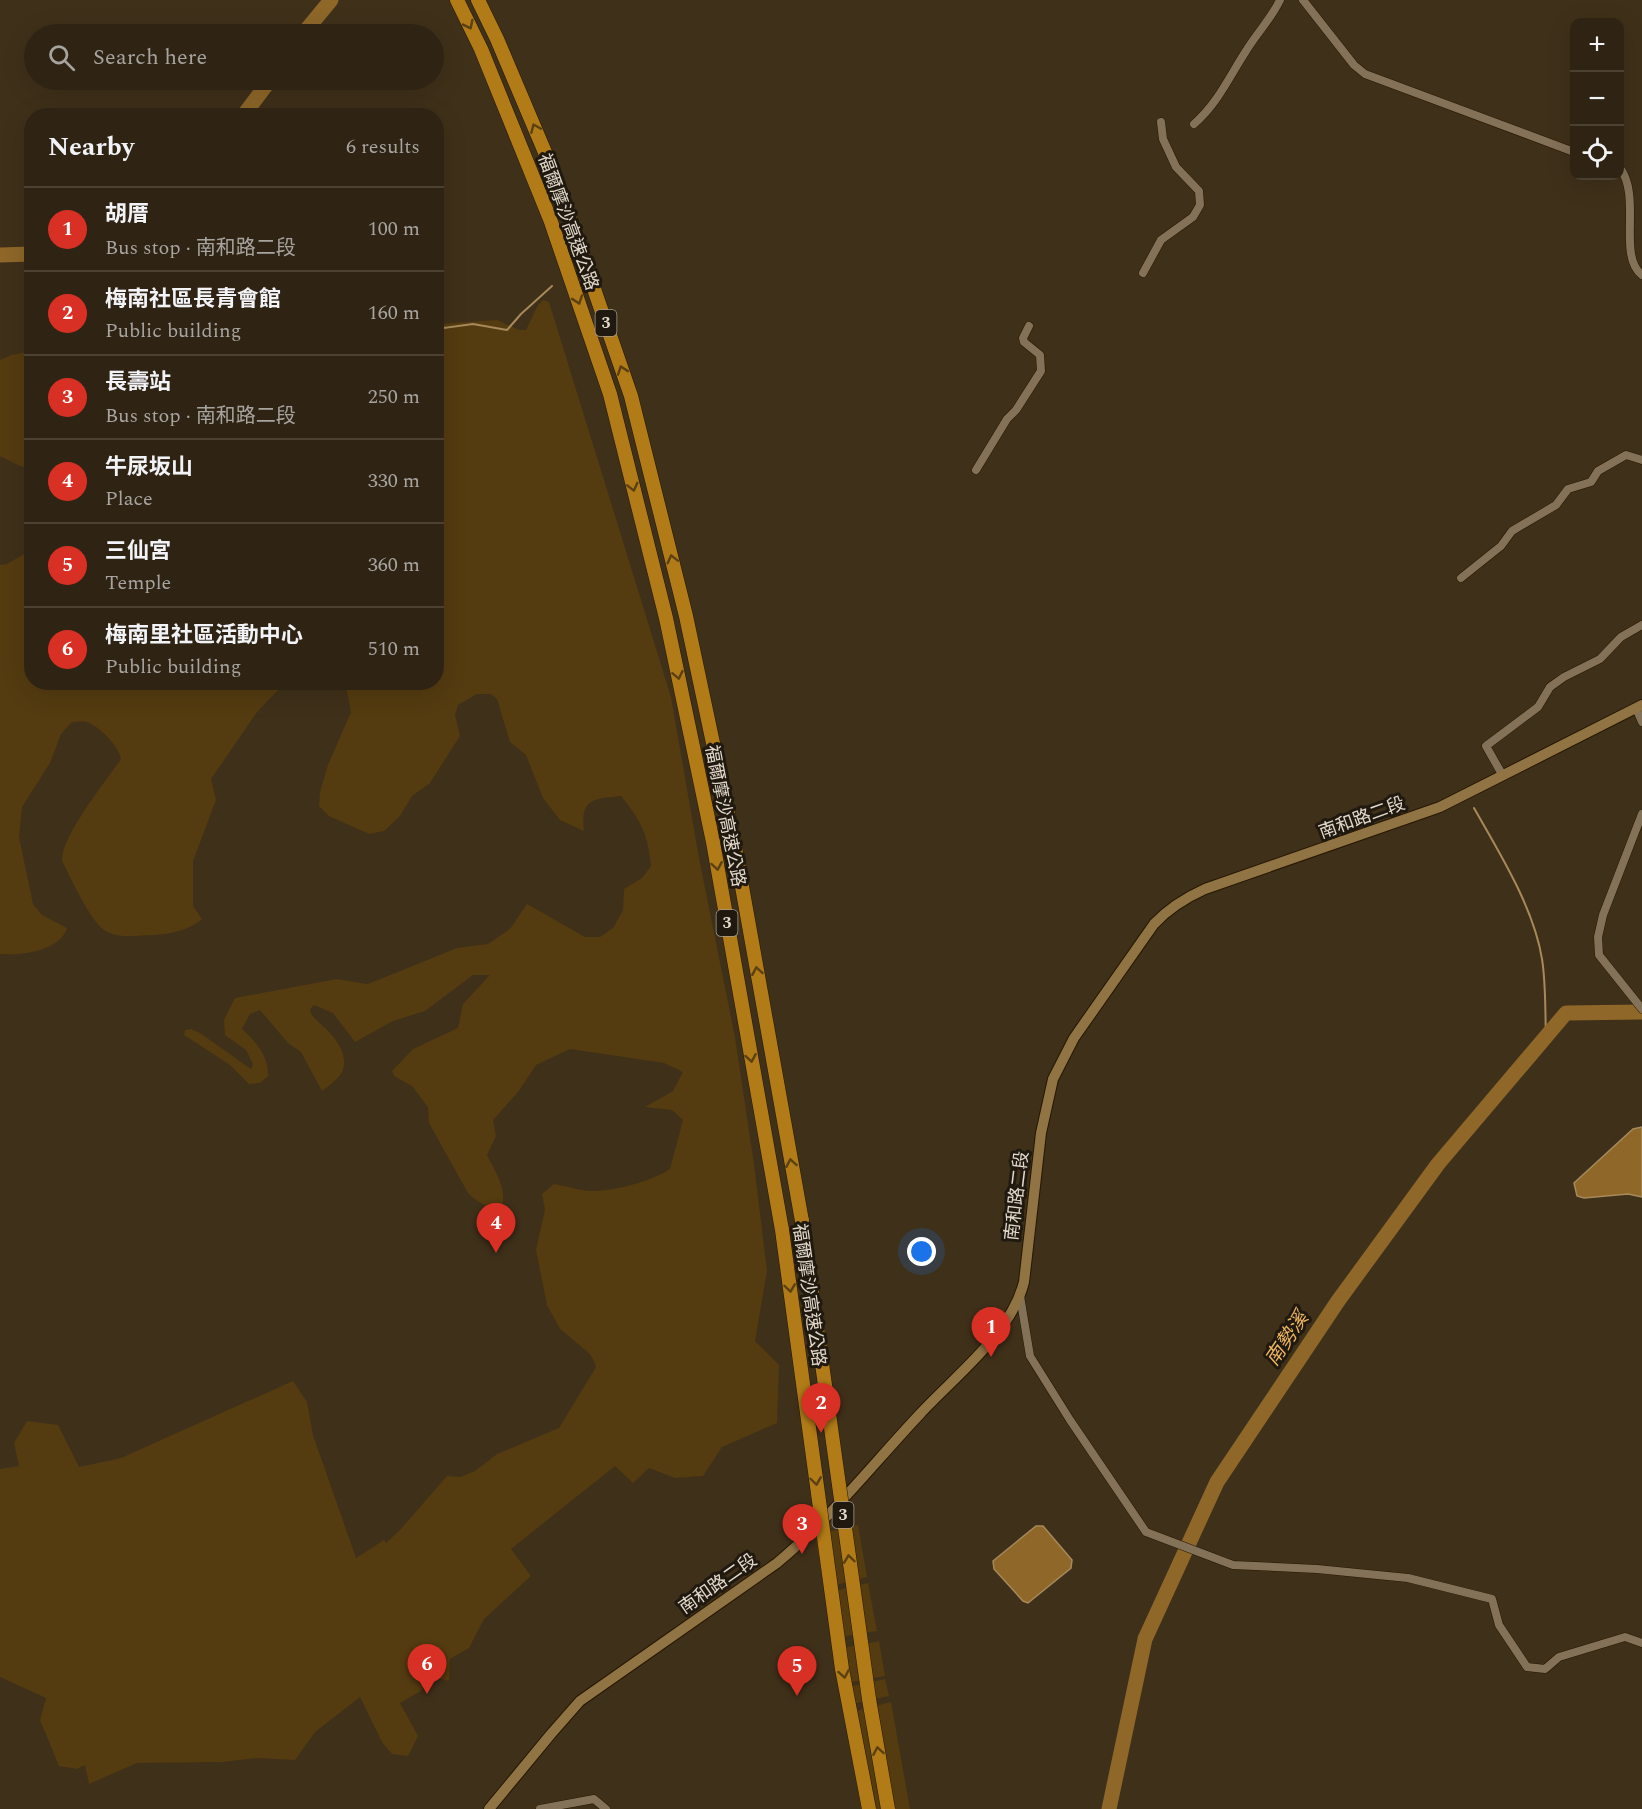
<!DOCTYPE html>
<html lang="en">
<head>
<meta charset="utf-8">
<style>
  body { margin:0; font-family:Spectral,"Noto Sans TC",serif; background:#3b3021; color:#f1f3f6 }
  .controls { position:absolute; right:18px; top:18px; display:grid; overflow:hidden; border-radius:12px; box-shadow:0 6px 24px #0002 }
  .controls button { width:54px; height:54px; display:grid; place-items:center; padding:0; border:0; border-bottom:2px solid #4a4133; background:#2f2413; color:#f1f3f6; font:30px sans-serif }
  .you { position:absolute; left:922px; top:1252px; width:21px; height:21px; margin:-15px; border:4px solid #fff; border-radius:50%; background:#1a73e8; box-shadow:0 0 0 9px #1a73e833 }
  .badge { display:grid; place-items:center; width:39px; height:39px; border-radius:50%; background:#d93025; color:#fff; font-size:20px; font-weight:700 }
  .pin { position:absolute; translate:-50% -50px; filter:drop-shadow(0 2px 3px #0008) }
  .pin::after { content:''; position:absolute; top:32px; width:21px; height:18px; background:inherit; clip-path:polygon(0 0,100% 0,50% 100%) }
  .list { margin:0; padding:0; list-style:none }
  h2 { display:flex; justify-content:space-between; align-items:center; height:78px; margin:0; padding:0 24px; font-size:26px }
  h2 small { font-size:20px; font-weight:400; color:#a7a4a0 }
  .list li { display:grid; grid-template-columns:39px 1fr auto; gap:18px; align-items:center; box-sizing:border-box; height:84px; padding:0 24px; border-top:2px solid #4a4133 }
  .list b { display:block; font-size:22px; white-space:nowrap }
  .list p { margin:0; font-size:20px; white-space:nowrap; color:#a7a4a0 }
  .list em { font-size:20px; font-style:normal; color:#a7a4a0 }
  .icon { flex:none; width:33px; height:33px; fill:none; stroke:currentColor; stroke-width:2; stroke-linecap:round; stroke-linejoin:round }
  .map { position:relative; flex:none; width:1642px; height:1809px; overflow:hidden }
  .search { position:absolute; background:#2f2413; box-shadow:0 6px 24px #0002; left:24px; top:24px; width:420px; height:66px; display:flex; align-items:center; gap:15px; box-sizing:border-box; padding:0 21px; border-radius:33px; color:#a7a4a0; font-size:22px }
  .panel { position:absolute; background:#2f2413; box-shadow:0 6px 24px #0002; left:24px; top:108px; width:420px; height:582px; border-radius:24px }
  .map>svg:first-child { display:block }
  .green { fill:#543b10 }
  .water { fill:#8e6729; stroke:#a7895a; stroke-width:1.5 }
  .lines { fill:none; stroke-linecap:round; stroke-linejoin:round }
  .stream { stroke:#a7895a; stroke-width:2 }
  .river { stroke:#8e6729; stroke-width:15 }
  .minor-casing { stroke:#261702; stroke-width:9 }
  .secondary-casing { stroke:#261702; stroke-width:12 }
  .motorway-casing { stroke:#261702; stroke-width:15 }
  .minor { stroke:#837158; stroke-width:8 }
  .secondary { stroke:#917444; stroke-width:10 }
  .motorway { stroke:#b17b17; stroke-width:14 }
  .motorway-bridge-casing { stroke:#261702; stroke-width:15; stroke-linecap:butt }
  .motorway-bridge { stroke:#b17b17; stroke-width:14 }
  .oneway { stroke:#5a4012 }
  .labels { text-anchor:middle; dominant-baseline:central; stroke-width:6; stroke-linejoin:round; paint-order:stroke }
  .shield { fill:#20190f; stroke:#a89f93; stroke-width:1.5 }
  .shield-label { font-size:16px; font-weight:bold; fill:#e2d9cb }
  .street-label { font-size:18px; fill:#e2d9cb; stroke:#20190f }
  .water-label { font-size:20px; font-style:italic; fill:#f0b761; stroke:#20190f }
</style>
</head>
<body>
<div class="map">
<svg width="1642" height="1809" viewBox="0 0 1642 1809">
  <rect width="100%" height="100%" fill="#3f3019"/>
  <!-- green -->
  <path class="green" d="M543,300L549,302L671,697L699,858L735,1037L754,1164L767,1271L755,1341L779,1365L777,1423L722,1447L703,1476L675,1478L649,1468L633,1483L615,1466L511,1549L531,1576L484,1619L469,1648L450,1659L449,1681L435,1677L419,1692L400,1703L418,1736L408,1756L392,1754L382,1742L360,1697L315,1732L295,1760L257,1758L223,1762L137,1763L89,1784L85,1765L77,1769L59,1766L40,1720L46,1698L0,1677V1469L19,1466L14,1443L27,1421L58,1425L79,1467L121,1458L293,1381L307,1402L313,1435L356,1558L384,1540L386,1543L400,1530L447,1476L461,1477L475,1471L497,1454L559,1428L596,1367L593,1359L589,1353L560,1329L547,1305L536,1250L545,1210L542,1194L554,1184C567,1186 580,1191 592,1191C615,1191 652,1181 670,1169L683,1120L672,1110L645,1107L673,1091L683,1072L664,1063L570,1049L536,1065L518,1092L493,1120L496,1136L487,1155C494,1169 509,1192 501,1208C488,1210 476,1201 468,1193L429,1123L428,1107L412,1086L394,1076L392,1071L413,1049L458,1028L463,1004L490,975H473L425,1011L393,1021L355,1042L333,1013L314,1005L310,1009C311,1017 318,1021 324,1027C335,1037 350,1056 342,1072C339,1079 328,1086 322,1091L301,1052L288,1043L260,1010L250,1014L242,1029C256,1042 269,1056 268,1076L260,1083L249,1084L230,1065L184,1035L185,1030L191,1029L200,1033L251,1069L253,1064L246,1050L225,1035L224,1020L235,998L337,979L367,984L378,980L457,948L488,944L510,929L527,904L585,937H600L613,928L623,910L624,889L642,878L651,866C648,834 641,821 621,796C594,799 580,798 584,831L560,820L543,798L526,755L510,742L497,699L491,694H477L458,705L455,715L460,736L430,783L412,796L400,816L384,831L369,834L329,816L319,806L320,792L328,765L351,712L346,687L336,683L436,682L437,324L497,320L519,330H526L538,305Z
    M31,351H32L31,468L20,466L0,456V360L12,355Z
    M31,550L32,682L285,683L257,712L211,779L216,800L193,861V906L202,919C190,930 170,934 154,935C139,935 121,939 107,932C91,924 71,878 62,861C61,836 106,781 121,759C119,746 100,727 87,722C83,721 76,722 72,722L61,734L50,763L22,807L19,837L33,904L42,915L67,928C60,951 21,956 0,954V565L7,564Z
    M858,1525L867,1577L824,1588L815,1535Z
    M868,1583L877,1631L834,1638L825,1593Z
    M879,1641L885,1676L839,1684L833,1650Z
    M885,1679L889,1696L842,1706L839,1689Z
    M891,1702L910,1809H861L844,1714Z"/>
  <!-- water -->
  <path class="water" d="M1642,1127V1197L1628,1194L1584,1198L1577,1196L1574,1183L1633,1129Z
    M1036,1526H1043L1072,1560L1071,1568L1028,1603L1023,1601L994,1569L993,1561Z"/>
  <g class="lines">
    <!-- stream -->
    <path class="stream" d="M436,329L473,324L507,330L521,314L552,286
      M1474,808C1499,852 1534,908 1542,959C1546,984 1545,1011 1546,1037"/>
    <!-- river -->
    <path class="river" d="M303,34L331,0
      M243,116L270,80
      M0,255L32,254
      M1109,1809L1145,1639L1217,1482L1338,1301L1438,1164L1566,1013L1642,1012"/>
    <defs>
      <path id="minor" d="M1303,0L1354,65L1365,74L1574,152
        M1194,124C1218,103 1229,77 1246,51C1257,33 1271,19 1280,0
        M1620,168C1642,197 1617,256 1642,275
        M1143,273L1161,240L1193,217L1200,205L1199,191L1176,167L1163,139L1161,122
        M976,470L1007,419L1016,410L1041,371L1040,355L1024,342L1023,338L1029,326
        M1461,578L1501,546L1512,531L1556,505L1568,489L1591,482L1598,471L1626,455L1642,460
        M1636,708L1642,722
        M1503,776L1486,746L1538,707L1550,687L1564,677L1600,659L1621,637L1642,625
        M1642,814L1603,915L1598,937L1599,955L1642,1009
        M1020,1296L1030,1356L1070,1420L1146,1532L1233,1565L1317,1569L1408,1578L1492,1599L1499,1625L1527,1667L1545,1669L1559,1657L1625,1637L1642,1643
        M540,1809L594,1799L606,1809"/>
      <path id="secondary" d="M489,1809L551,1734L580,1701L777,1563C830,1519 873,1464 920,1414C955,1376 1011,1334 1024,1282L1041,1133L1053,1079L1074,1038L1154,924C1169,908 1185,898 1205,889L1440,807L1642,705"/>
      <path id="motorway" d="M457,0L481,49L550,219L610,394L666,618L713,842L782,1230
        M478,0L497,39L555,176L631,396L686,616L734,842L802,1221"/>
    </defs>
    <!-- minor casing -->
    <use href="#minor" class="minor-casing"/>
    <!-- secondary casing -->
    <use href="#secondary" class="secondary-casing"/>
    <!-- motorway casing -->
    <use href="#motorway" class="motorway-casing"/>
    <!-- minor -->
    <use href="#minor" class="minor"/>
    <!-- secondary -->
    <use href="#secondary" class="secondary"/>
    <!-- motorway -->
    <use href="#motorway" class="motorway"/>
    <defs>
      <path id="motorway-bridge" d="M802,1221L869,1699L888,1809
        M782,1230L842,1669L869,1809"/>
    </defs>
    <!-- motorway-bridge casing -->
    <use href="#motorway-bridge" class="motorway-bridge-casing"/>
    <!-- motorway-bridge -->
    <use href="#motorway-bridge" class="motorway-bridge"/>
  </g>
  <!-- one-way arrows -->
  <defs><path id="oneway-chevron" d="M-2-3.5L2.5 0L-2 3.5" fill="none" stroke-width="1.6" stroke-linecap="round" stroke-linejoin="round" transform="scale(1.5)"/></defs>
  <g class="oneway">
    <use href="#oneway-chevron" transform="translate(469 25) rotate(64)"/>
    <use href="#oneway-chevron" transform="translate(535 128) rotate(-113)"/>
    <use href="#oneway-chevron" transform="translate(578 300) rotate(71)"/>
    <use href="#oneway-chevron" transform="translate(622 370) rotate(-109)"/>
    <use href="#oneway-chevron" transform="translate(633 487) rotate(76)"/>
    <use href="#oneway-chevron" transform="translate(672 559) rotate(-104)"/>
    <use href="#oneway-chevron" transform="translate(678 675) rotate(78)"/>
    <use href="#oneway-chevron" transform="translate(717 866) rotate(80)"/>
    <use href="#oneway-chevron" transform="translate(757 971) rotate(-100)"/>
    <use href="#oneway-chevron" transform="translate(751 1058) rotate(80)"/>
    <use href="#oneway-chevron" transform="translate(791 1163) rotate(-100)"/>
    <use href="#oneway-chevron" transform="translate(790 1288) rotate(82)"/>
    <use href="#oneway-chevron" transform="translate(816 1481) rotate(82)"/>
    <use href="#oneway-chevron" transform="translate(849 1559) rotate(-98)"/>
    <use href="#oneway-chevron" transform="translate(844 1674) rotate(80)"/>
    <use href="#oneway-chevron" transform="translate(878 1751) rotate(-100)"/>
  </g>
  <g class="labels">
    <!-- shield labels -->
    <g class="shield">
      <rect x="595.5" y="310" width="21" height="26" rx="4.5"/>
      <rect x="716.5" y="910" width="21" height="26" rx="4.5"/>
      <rect x="832.5" y="1502" width="21" height="26" rx="4.5"/>
    </g>
    <g class="shield-label">
      <text x="606" y="323">3</text>
      <text x="727" y="923">3</text>
      <text x="843" y="1515">3</text>
    </g>
    <!-- street labels -->
    <g class="street-label">
      <text transform="translate(568 222) rotate(70)">福爾摩沙高速公路</text>
      <text transform="translate(725 816) rotate(79)">福爾摩沙高速公路</text>
      <text transform="translate(1362 818) rotate(-20)">南和路二段</text>
      <text transform="translate(1017 1196) rotate(-83)">南和路二段</text>
      <text transform="translate(809 1295) rotate(82)">福爾摩沙高速公路</text>
      <text transform="translate(718 1584) rotate(-35)">南和路二段</text>
    </g>
    <!-- water labels -->
    <g class="water-label">
      <text transform="translate(1287 1339) rotate(-56)">南勢溪</text>
    </g>
  </g>
</svg>
<div class="controls">
<button>+</button>
<button>−</button>
<button><svg class="icon" aria-label="locate" viewBox="0 0 24 24"><circle cx="12" cy="12" r="6"/><path d="M12 2v4M12 18v4M2 12h4M18 12h4"/></svg></button>
</div>
<div class="you"></div>
<div class="pin badge" style="left:991px;top:1357px">1</div>
<div class="pin badge" style="left:821px;top:1433px">2</div>
<div class="pin badge" style="left:802px;top:1554px">3</div>
<div class="pin badge" style="left:496px;top:1253px">4</div>
<div class="pin badge" style="left:797px;top:1696px">5</div>
<div class="pin badge" style="left:427px;top:1694px">6</div>
<div class="search"><svg class="icon" aria-label="search" viewBox="0 0 24 24"><circle cx="10" cy="10" r="6"/><path d="M15 15l6 6"/></svg>Search here</div>
<section class="panel">
<h2>Nearby<small>6 results</small></h2>
<ul class="list">
<li><span class="badge">1</span><div><b>胡厝</b><p>Bus stop · 南和路二段</p></div><em>100 m</em></li>
<li><span class="badge">2</span><div><b>梅南社區長青會館</b><p>Public building</p></div><em>160 m</em></li>
<li><span class="badge">3</span><div><b>長壽站</b><p>Bus stop · 南和路二段</p></div><em>250 m</em></li>
<li><span class="badge">4</span><div><b>牛尿坂山</b><p>Place</p></div><em>330 m</em></li>
<li><span class="badge">5</span><div><b>三仙宮</b><p>Temple</p></div><em>360 m</em></li>
<li><span class="badge">6</span><div><b>梅南里社區活動中心</b><p>Public building</p></div><em>510 m</em></li>
</ul>
</section>
</div>
</body>
</html>
